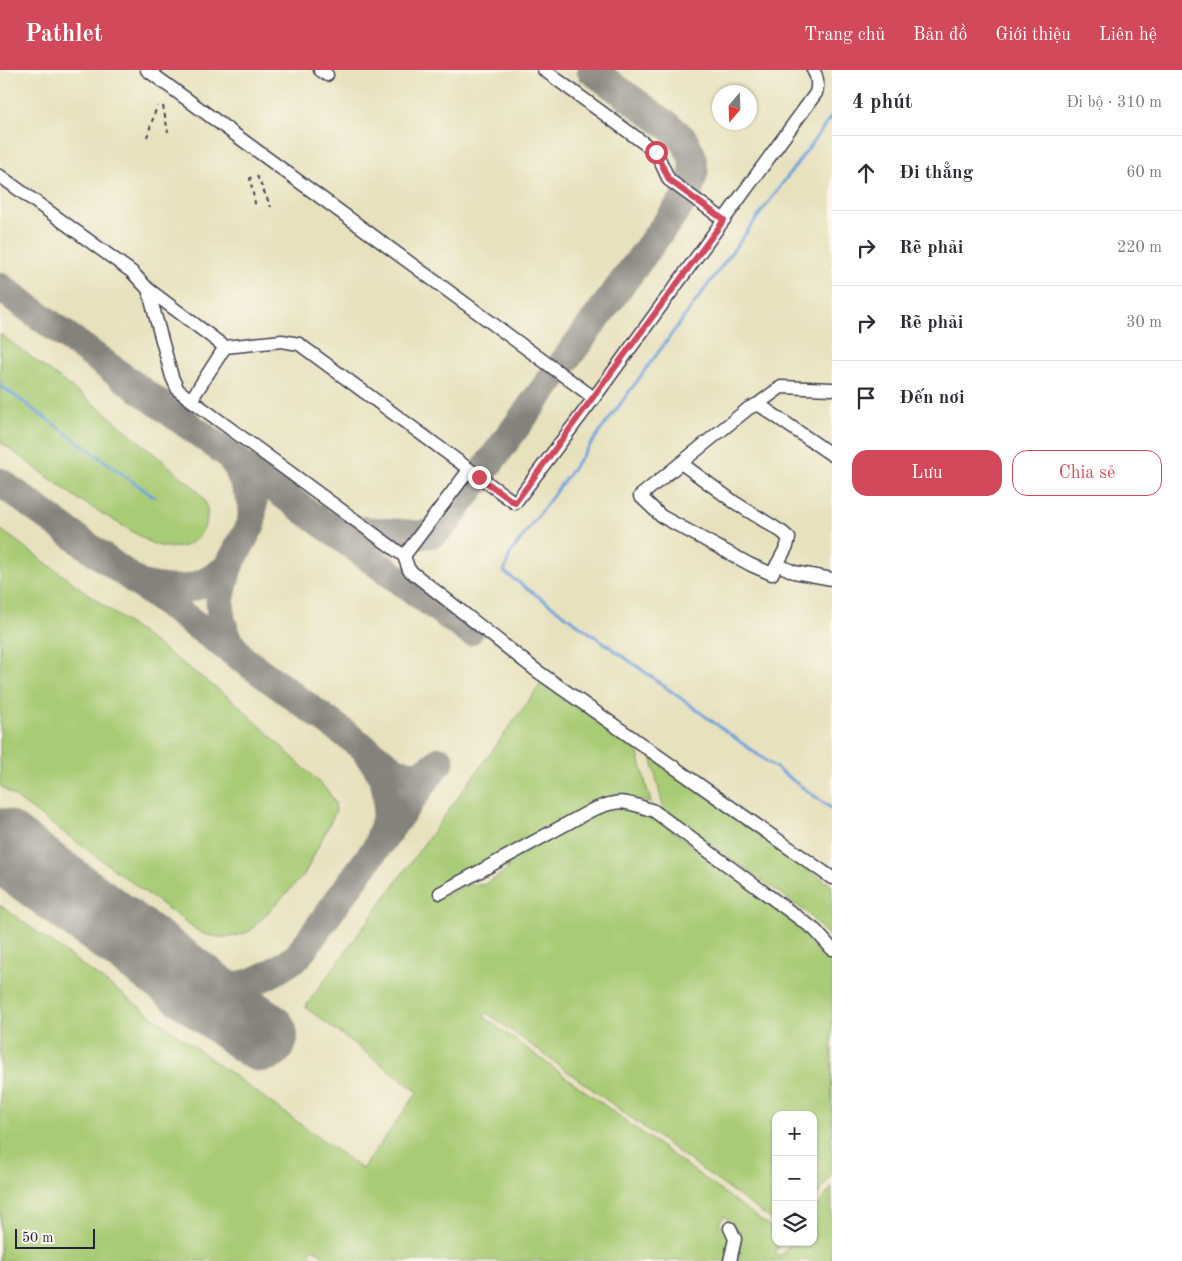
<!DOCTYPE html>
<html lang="vi">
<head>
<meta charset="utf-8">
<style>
  body { margin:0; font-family:"Old Standard TT",serif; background:#f2f2f3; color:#2b2b33 }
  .controls { position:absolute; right:15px; bottom:15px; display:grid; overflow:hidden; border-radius:10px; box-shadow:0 1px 4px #0004 }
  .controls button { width:45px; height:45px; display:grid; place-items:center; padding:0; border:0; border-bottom:1px solid #e1e1e2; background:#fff; color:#2b2b33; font:25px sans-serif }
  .compass { position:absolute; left:712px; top:15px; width:45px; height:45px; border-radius:50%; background:#fff; box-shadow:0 1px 4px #0004; rotate:199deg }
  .scale { position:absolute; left:15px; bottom:12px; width:80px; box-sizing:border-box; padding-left:5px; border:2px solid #22223b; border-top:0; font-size:14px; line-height:18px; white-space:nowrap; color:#22223b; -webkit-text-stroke:4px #fbf7ec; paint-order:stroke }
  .stop { position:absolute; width:15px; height:15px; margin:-11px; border:4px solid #d1495b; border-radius:50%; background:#fff }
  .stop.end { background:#d1495b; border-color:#fff; box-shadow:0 1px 5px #0008 }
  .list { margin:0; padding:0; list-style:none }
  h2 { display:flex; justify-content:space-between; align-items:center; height:65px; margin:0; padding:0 20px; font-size:21px }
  h2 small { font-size:16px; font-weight:400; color:#7c7c81 }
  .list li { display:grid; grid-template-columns:32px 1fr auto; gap:15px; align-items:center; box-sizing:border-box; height:75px; padding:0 20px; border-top:1px solid #e1e1e2 }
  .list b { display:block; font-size:19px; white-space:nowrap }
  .list em { font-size:16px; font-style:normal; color:#7c7c81 }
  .actions { display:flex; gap:10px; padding:15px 20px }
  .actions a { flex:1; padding:11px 0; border:1px solid #d1495b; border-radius:15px; text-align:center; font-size:18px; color:#d1495b }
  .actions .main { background:#d1495b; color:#fff }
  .icon { flex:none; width:28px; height:28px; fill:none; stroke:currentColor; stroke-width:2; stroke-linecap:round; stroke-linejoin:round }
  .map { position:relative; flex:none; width:832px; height:1191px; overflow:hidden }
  header { display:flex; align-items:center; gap:30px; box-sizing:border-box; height:70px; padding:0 25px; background:#d1495b; color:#fff }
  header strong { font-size:24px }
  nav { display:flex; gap:28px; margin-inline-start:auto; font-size:18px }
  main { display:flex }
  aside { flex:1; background:#fff }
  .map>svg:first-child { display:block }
  .green { fill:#a8cb74; stroke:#657658 }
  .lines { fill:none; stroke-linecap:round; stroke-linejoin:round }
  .stream { stroke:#6ca2da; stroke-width:3 }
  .taxiway { stroke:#85827c; stroke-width:29 }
  .runway { stroke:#85827c; stroke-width:72 }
  .minor-casing { stroke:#403f4f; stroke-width:15 }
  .path { stroke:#403f4f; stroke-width:2; stroke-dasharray:4 4; stroke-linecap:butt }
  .minor { stroke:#fff; stroke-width:12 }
  .route { stroke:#d1495b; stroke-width:6 }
</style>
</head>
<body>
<header>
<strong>Pathlet</strong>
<nav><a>Trang chủ</a><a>Bản đồ</a><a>Giới thiệu</a><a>Liên hệ</a></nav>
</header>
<main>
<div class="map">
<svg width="832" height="1191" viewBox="0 0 832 1191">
  <rect width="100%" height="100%" fill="#fbf7ec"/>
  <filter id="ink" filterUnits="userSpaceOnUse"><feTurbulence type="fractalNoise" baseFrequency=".02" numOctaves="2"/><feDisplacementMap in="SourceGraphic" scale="10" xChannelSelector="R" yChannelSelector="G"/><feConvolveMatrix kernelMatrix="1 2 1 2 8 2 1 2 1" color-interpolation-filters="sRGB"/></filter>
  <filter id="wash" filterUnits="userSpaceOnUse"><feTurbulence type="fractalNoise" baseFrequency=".0096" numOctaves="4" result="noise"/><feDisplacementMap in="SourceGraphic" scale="20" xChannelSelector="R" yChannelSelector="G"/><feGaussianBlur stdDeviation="1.12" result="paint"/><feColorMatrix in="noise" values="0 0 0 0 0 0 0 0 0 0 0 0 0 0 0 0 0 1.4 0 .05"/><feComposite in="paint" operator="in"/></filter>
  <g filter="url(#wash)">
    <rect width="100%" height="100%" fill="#e8e1be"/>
    <!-- green -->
    <path class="green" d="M0,264L103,341L196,419C199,423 203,428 205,432C212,449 202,470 184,476C174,479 163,477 153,474L78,429L0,372Z
      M0,459L235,632L328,721L335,733L336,741L304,805L250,861C233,869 218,869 201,863L0,716Z
      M543,611L636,676L651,733L623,727L602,731L433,821L437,829L467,814L484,815L507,800L508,791L594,744L613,738L631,737L650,744L809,862L832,894V1104L813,1130V1045H776V1153L487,943L484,947L776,1161V1172H782L775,1182L781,1186L792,1172H813V1143L832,1117V1191H735C744,1168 743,1161 724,1146L719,1154C735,1167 731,1172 727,1191H330L313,1178L309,1183L319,1191H0V835L362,1099L418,1022L305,937Z
      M651,686L832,816V869L805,841L664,741Z"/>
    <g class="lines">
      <!-- stream -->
      <path class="stream" d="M832,46L510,484L504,502L638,597L832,739
        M0,315L154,427"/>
      <!-- taxiway -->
      <path class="taxiway" d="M0,217L469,561
        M232,390L237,396L253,434L251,455L228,497L220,530L221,550L229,572L239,584
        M0,412L396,701C416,708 424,705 440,691
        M321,452L332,457L342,459L420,465L434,463L445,453L688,124L694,102L692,86L684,70L670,57L591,0
        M140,514C178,523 197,522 228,497
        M368,685C390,709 392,738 380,767
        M179,905C232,924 251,918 297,887L437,694"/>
      <!-- runway -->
      <path class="runway" d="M0,774L262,966"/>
    </g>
  </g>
  <g filter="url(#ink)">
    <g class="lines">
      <defs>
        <path id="minor" d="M147,0L594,328
          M320,0L327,5
          M544,0L656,82L669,110L724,150
          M0,106L132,202L148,219L225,277L282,271L299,274L515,433L594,328L816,23C818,15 818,7 813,0
          M148,219L172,307L178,320L191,330
          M225,277L191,330L404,486L409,500L537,601L832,808
          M758,334L832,385
          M681,393L734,432L782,462L789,468L787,476L772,504L751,495L661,446L640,426L749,338L758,334L781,317L832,319
          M404,486L469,400
          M777,494L794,502L832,509
          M440,823L592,740C621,728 625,731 654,741L815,860L832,879
          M730,1158L735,1169L730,1191"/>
      </defs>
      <!-- minor casing -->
      <use href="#minor" class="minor-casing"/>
      <!-- path -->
      <path class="path" d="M163,36L168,62
        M147,67L157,36
        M257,106L271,137
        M251,107L250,109L256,138"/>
      <!-- minor -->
      <use href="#minor" class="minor"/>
    </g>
  </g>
  <g class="lines" filter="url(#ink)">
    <!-- route -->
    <path class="route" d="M479,407L515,433L724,150L669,110L656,82"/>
  </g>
</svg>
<div class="controls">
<button>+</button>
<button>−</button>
<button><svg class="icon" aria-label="layers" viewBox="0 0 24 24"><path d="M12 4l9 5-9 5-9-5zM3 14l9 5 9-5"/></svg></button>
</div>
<svg class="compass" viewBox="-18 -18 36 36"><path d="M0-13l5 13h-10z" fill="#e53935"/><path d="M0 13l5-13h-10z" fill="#7c7c81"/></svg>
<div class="scale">50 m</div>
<div class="stop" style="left:656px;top:82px"></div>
<div class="stop end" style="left:479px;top:407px"></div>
</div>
<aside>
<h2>4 phút<small>Đi bộ · 310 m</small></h2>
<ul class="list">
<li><svg class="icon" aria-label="ahead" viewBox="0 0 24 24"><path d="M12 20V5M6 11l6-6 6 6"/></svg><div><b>Đi thẳng</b></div><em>60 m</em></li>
<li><svg class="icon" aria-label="right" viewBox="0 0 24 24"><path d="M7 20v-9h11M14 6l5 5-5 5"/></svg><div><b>Rẽ phải</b></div><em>220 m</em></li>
<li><svg class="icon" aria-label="right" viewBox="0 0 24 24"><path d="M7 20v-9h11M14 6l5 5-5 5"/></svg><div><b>Rẽ phải</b></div><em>30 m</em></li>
<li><svg class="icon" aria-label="arrive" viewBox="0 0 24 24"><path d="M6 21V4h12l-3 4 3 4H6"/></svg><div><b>Đến nơi</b></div></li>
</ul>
<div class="actions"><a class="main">Lưu</a><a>Chia sẻ</a></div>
</aside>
</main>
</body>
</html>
